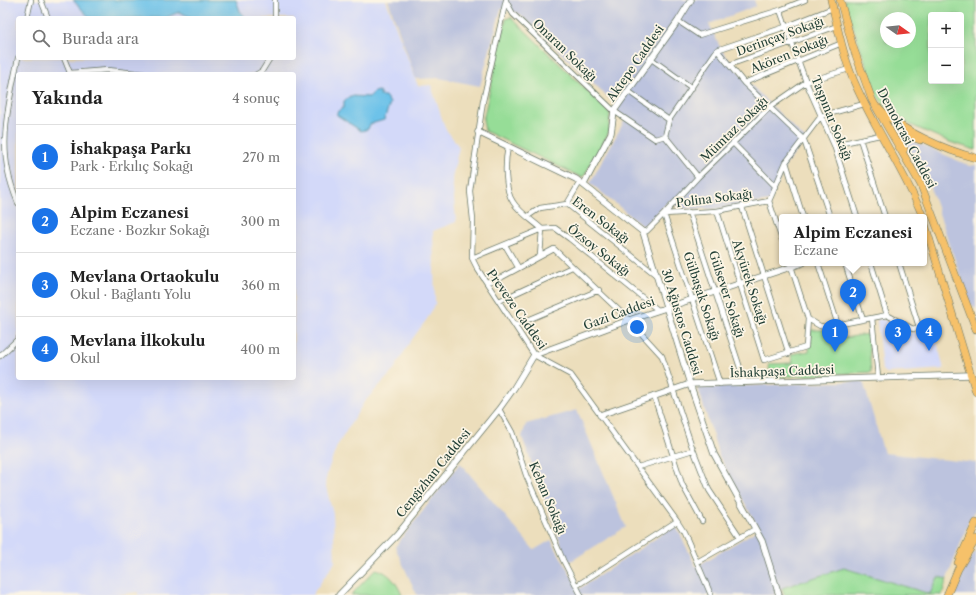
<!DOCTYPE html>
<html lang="tr">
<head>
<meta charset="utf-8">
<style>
  body { margin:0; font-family:"Libre Caslon Text",serif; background:#f2f2f2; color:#222 }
  .controls { position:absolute; right:12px; top:12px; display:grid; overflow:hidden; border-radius:4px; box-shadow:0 4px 16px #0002 }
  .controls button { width:36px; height:36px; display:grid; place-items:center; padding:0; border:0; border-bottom:1px solid #e0e0e0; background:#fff; color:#222; font:20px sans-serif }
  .compass { position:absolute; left:880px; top:12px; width:36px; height:36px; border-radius:50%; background:#fff; box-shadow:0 4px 16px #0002; rotate:105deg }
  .you { position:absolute; left:637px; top:327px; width:14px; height:14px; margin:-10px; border:3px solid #fff; border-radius:50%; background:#1a73e8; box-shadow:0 0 0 6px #1a73e833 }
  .badge { display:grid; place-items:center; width:26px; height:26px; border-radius:50%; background:#1a73e8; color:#fff; font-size:13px; font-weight:700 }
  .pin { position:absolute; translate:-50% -33px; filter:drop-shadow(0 1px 2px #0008) }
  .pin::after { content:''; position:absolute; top:21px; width:14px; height:12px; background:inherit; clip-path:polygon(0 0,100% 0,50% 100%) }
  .popup { position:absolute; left:779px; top:214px; width:148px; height:52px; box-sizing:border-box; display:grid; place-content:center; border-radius:4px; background:#fff; filter:drop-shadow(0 1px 3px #0005); font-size:13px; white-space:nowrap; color:#767676 }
  .popup b { font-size:15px; color:#222 }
  .popup::after { content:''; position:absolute; left:50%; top:100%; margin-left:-8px; border:8px solid transparent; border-top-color:#fff }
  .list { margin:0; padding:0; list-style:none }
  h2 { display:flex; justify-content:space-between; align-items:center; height:52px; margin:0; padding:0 16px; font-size:17px }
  h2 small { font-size:13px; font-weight:400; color:#767676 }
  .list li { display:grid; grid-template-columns:26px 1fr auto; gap:12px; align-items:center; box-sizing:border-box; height:64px; padding:0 16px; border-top:1px solid #e0e0e0 }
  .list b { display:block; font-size:15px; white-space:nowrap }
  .list p { margin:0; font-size:13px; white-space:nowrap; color:#767676 }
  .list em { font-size:13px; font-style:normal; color:#767676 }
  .icon { flex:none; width:22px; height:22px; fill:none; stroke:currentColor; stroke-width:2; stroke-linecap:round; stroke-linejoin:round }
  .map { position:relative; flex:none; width:976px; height:595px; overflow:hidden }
  .search { position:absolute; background:#fff; box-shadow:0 4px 16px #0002; left:16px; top:16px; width:280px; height:44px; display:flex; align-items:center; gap:10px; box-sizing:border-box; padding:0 14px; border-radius:4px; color:#767676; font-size:15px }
  .panel { position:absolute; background:#fff; box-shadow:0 4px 16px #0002; left:16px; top:72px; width:280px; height:308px; border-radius:4px }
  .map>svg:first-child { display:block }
  .built { fill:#d3d9f9; fill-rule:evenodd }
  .industrial { fill:#bcc3de }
  .green { fill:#96dd97; stroke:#5a8d66; fill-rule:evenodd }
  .water { fill:#6dc2e9; stroke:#46808e }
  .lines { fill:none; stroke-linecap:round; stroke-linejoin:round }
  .minor-casing { stroke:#677564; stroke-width:6 }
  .tertiary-casing { stroke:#677564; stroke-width:7 }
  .primary-casing { stroke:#677564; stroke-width:8 }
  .minor { stroke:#fff; stroke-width:4.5 }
  .tertiary { stroke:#fff; stroke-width:5.5 }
  .primary { stroke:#f6c16b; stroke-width:7 }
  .labels { text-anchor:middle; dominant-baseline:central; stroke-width:3.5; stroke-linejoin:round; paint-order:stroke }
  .street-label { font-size:12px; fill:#1f3d34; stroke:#fcf5e5 }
</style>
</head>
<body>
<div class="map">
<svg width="976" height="595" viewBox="0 0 976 595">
  <rect width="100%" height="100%" fill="#fcf5e5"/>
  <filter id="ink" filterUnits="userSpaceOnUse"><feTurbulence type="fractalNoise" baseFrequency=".025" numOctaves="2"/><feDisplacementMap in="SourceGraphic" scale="8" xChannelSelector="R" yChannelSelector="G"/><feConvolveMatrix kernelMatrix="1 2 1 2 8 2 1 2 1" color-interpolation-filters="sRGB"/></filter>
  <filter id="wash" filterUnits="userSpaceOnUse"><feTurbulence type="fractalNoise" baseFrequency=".012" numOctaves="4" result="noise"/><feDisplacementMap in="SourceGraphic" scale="16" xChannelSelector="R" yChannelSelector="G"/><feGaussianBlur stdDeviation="0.9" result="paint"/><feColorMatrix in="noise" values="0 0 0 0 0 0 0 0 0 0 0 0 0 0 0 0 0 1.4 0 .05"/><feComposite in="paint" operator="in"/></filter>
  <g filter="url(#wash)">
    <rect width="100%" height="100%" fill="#ecdebc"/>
    <!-- built -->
    <path class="built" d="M0,0H386L418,86L431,85L445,128L459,147L452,178L456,222L433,231L435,304L427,319L410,342L393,371L364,402L337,446L328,470L325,483L333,514L335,562L312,595H138V592L114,595H0ZM18,18H294V58H18ZM18,74H294V378H18Z
      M881,319L896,324L912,333H924L936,338L944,369L886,373L882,370L877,320Z"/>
    <!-- industrial -->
    <path class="industrial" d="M388,0H754L756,6L709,24L722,51L743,77L806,140L787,163L770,201L716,209L679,208L670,200L648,222L643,226L590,183L626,118L617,111L619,107L518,13L501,9L480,86L439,78L416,79Z
      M909,139L970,166L976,165V309L970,304L929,184L904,142Z
      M863,381L884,453L976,463V509L967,526L947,579L938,577L931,594L844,568L775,591L776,595H417L395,547L460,463L534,550L551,540L579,589L673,527L677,528L696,567L759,529L719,456L698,388Z
      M577,410L626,527L568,563L522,437L526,424Z
      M976,550V595H954L963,572Z"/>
    <!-- green -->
    <path class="green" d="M844,0H976V150L950,142L911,125L888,109L877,96ZM931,15H961V81H931ZM886,18H910V42H886Z
      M511,17L610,113L609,132L584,176L581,177L485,131L483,120L506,19Z
      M842,328L844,338L868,334L871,372L796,376L795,374V376L770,377L769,364L793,363L791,354L809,351L811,330H832Z
      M844,568L930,594L938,577L947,579L942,595H784L782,588Z
      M376,569C389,572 397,583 402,595H351Z"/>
    <!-- water -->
    <path class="water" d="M73,0H236L240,11L246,18H193L179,12L165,18H90Z
      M378,91L380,92V96H385L390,103L384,120L370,124L368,129L361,131L337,115V112L344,107V101L350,96L369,97L374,92Z"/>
  </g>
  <g filter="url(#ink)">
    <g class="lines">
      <defs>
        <path id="minor" d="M41,0L48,18
          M275,0V18
          M506,0L483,101L470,191L473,220L472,258L477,268L534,355L571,375L677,521L684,532L711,595
          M506,1L513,14L614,111L655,139L665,136
          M780,10L806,82L834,145L857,217
          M27,18L31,0
          M678,21L699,35L780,10L805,0
          M717,50L744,83L804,140L830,217
          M64,58L70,73L108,70L145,74
          M650,58L692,88
          M729,65L837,26
          M257,74L262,71L270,58
          M744,83L842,43
          M628,91L669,120L665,136L698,177
          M669,120L717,50L785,27L833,8
          M860,139L885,217
          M733,143L776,187
          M834,145L880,135
          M508,147C505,161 504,189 513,202C519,212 533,221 542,229L555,228L570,239L658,310
          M786,162L803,217
          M769,201L782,240
          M18,203C14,193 10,182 8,171C0,134 11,94 18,58
          M567,204L580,182
          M742,207L789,354
          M717,211L764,360L806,347L808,319L790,263
          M689,212L745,383
          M528,216L540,208L567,204L656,275
          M643,232L647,231L664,214L717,211L769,201L786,162L821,116L864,104
          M505,245L518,267
          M472,258L542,229L540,256
          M818,263L838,325
          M845,263L863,320
          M871,263L887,315
          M487,282L502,277L554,249L629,320L662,356L691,444L709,490L740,537
          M499,301L572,267
          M872,318L878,377
          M808,319L820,326L826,327L887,315L913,329L919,327L899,263
          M516,325L599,290
          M0,356L18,339
          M720,384L664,214L698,177L770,107L806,82L849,69
          M654,396L682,484L702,521
          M499,409L512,432L526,475L563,560L581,595
          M638,467L693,450
          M697,562L755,529
          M576,586L677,521"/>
        <path id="tertiary" d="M478,132L576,179L643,232L690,384L714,454L762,541L779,595
          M584,184L611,133L614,111L678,21L691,0
          M600,415L690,384L970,375
          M339,595L397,535L499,409L514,388L534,355L629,320L803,263"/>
        <path id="primary" d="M831,0C838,29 844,61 857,88C877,132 905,172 923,217
          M840,0L853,47L872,100L921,185L976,329
          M879,108C899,130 947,151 976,158
          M904,149L902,141L905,137H912L920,140
          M924,221L976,392
          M958,563L976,523
          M947,595L958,569L976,539"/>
      </defs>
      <!-- minor casing -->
      <use href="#minor" class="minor-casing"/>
      <!-- tertiary casing -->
      <use href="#tertiary" class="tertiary-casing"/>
      <!-- primary casing -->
      <use href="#primary" class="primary-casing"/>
      <!-- minor -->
      <use href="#minor" class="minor"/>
      <!-- tertiary -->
      <use href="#tertiary" class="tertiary"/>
      <!-- primary -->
      <use href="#primary" class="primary"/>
    </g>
  </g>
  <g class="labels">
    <!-- street labels -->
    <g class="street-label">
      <text transform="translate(780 36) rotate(-20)">Derinçay Sokağı</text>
      <text transform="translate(565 50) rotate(44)">Onaran Sokağı</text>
      <text transform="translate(789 54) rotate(-22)">Akören Sokağı</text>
      <text transform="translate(635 63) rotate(-55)">Aktepe Caddesi</text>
      <text transform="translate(832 118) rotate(68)">Taşpınar Sokağı</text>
      <text transform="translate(734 129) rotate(-44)">Mümtaz Sokağı</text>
      <text transform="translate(907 138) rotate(62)">Demokrasi Caddesi</text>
      <text transform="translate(714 198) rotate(-7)">Polina Sokağı</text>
      <text transform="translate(601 220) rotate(37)">Eren Sokağı</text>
      <text transform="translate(599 250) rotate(38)">Özsoy Sokağı</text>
      <text transform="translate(750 282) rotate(72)">Akyürek Sokağı</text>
      <text transform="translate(727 294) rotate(72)">Gülsever Sokağı</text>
      <text transform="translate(702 296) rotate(72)">Gülbaşak Sokağı</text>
      <text transform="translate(517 309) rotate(55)">Preveze Caddesi</text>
      <text transform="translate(619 313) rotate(-20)">Gazi Caddesi</text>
      <text transform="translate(682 322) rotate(73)">30 Ağustos Caddesi</text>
      <text transform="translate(782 371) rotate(-2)">İshakpaşa Caddesi</text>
      <text transform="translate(433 473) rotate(-51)">Cengizhan Caddesi</text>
      <text transform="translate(548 498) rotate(67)">Keban Sokağı</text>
    </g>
  </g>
</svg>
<div class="controls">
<button>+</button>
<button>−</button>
</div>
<svg class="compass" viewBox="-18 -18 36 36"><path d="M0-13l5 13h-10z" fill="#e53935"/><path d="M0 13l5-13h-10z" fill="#767676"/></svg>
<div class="you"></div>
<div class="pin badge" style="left:835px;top:352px">1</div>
<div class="pin badge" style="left:853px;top:312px">2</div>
<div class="popup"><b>Alpim Eczanesi</b>Eczane</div>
<div class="pin badge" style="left:898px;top:352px">3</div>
<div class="pin badge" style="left:929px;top:351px">4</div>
<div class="search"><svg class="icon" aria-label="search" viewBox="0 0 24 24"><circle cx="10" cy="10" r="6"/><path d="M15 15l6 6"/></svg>Burada ara</div>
<section class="panel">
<h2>Yakında<small>4 sonuç</small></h2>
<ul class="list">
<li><span class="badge">1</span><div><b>İshakpaşa Parkı</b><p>Park · Erkılıç Sokağı</p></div><em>270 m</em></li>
<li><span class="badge">2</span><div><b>Alpim Eczanesi</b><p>Eczane · Bozkır Sokağı</p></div><em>300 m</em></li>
<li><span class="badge">3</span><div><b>Mevlana Ortaokulu</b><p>Okul · Bağlantı Yolu</p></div><em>360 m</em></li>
<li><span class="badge">4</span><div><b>Mevlana İlkokulu</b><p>Okul</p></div><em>400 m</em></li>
</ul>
</section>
</div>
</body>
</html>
